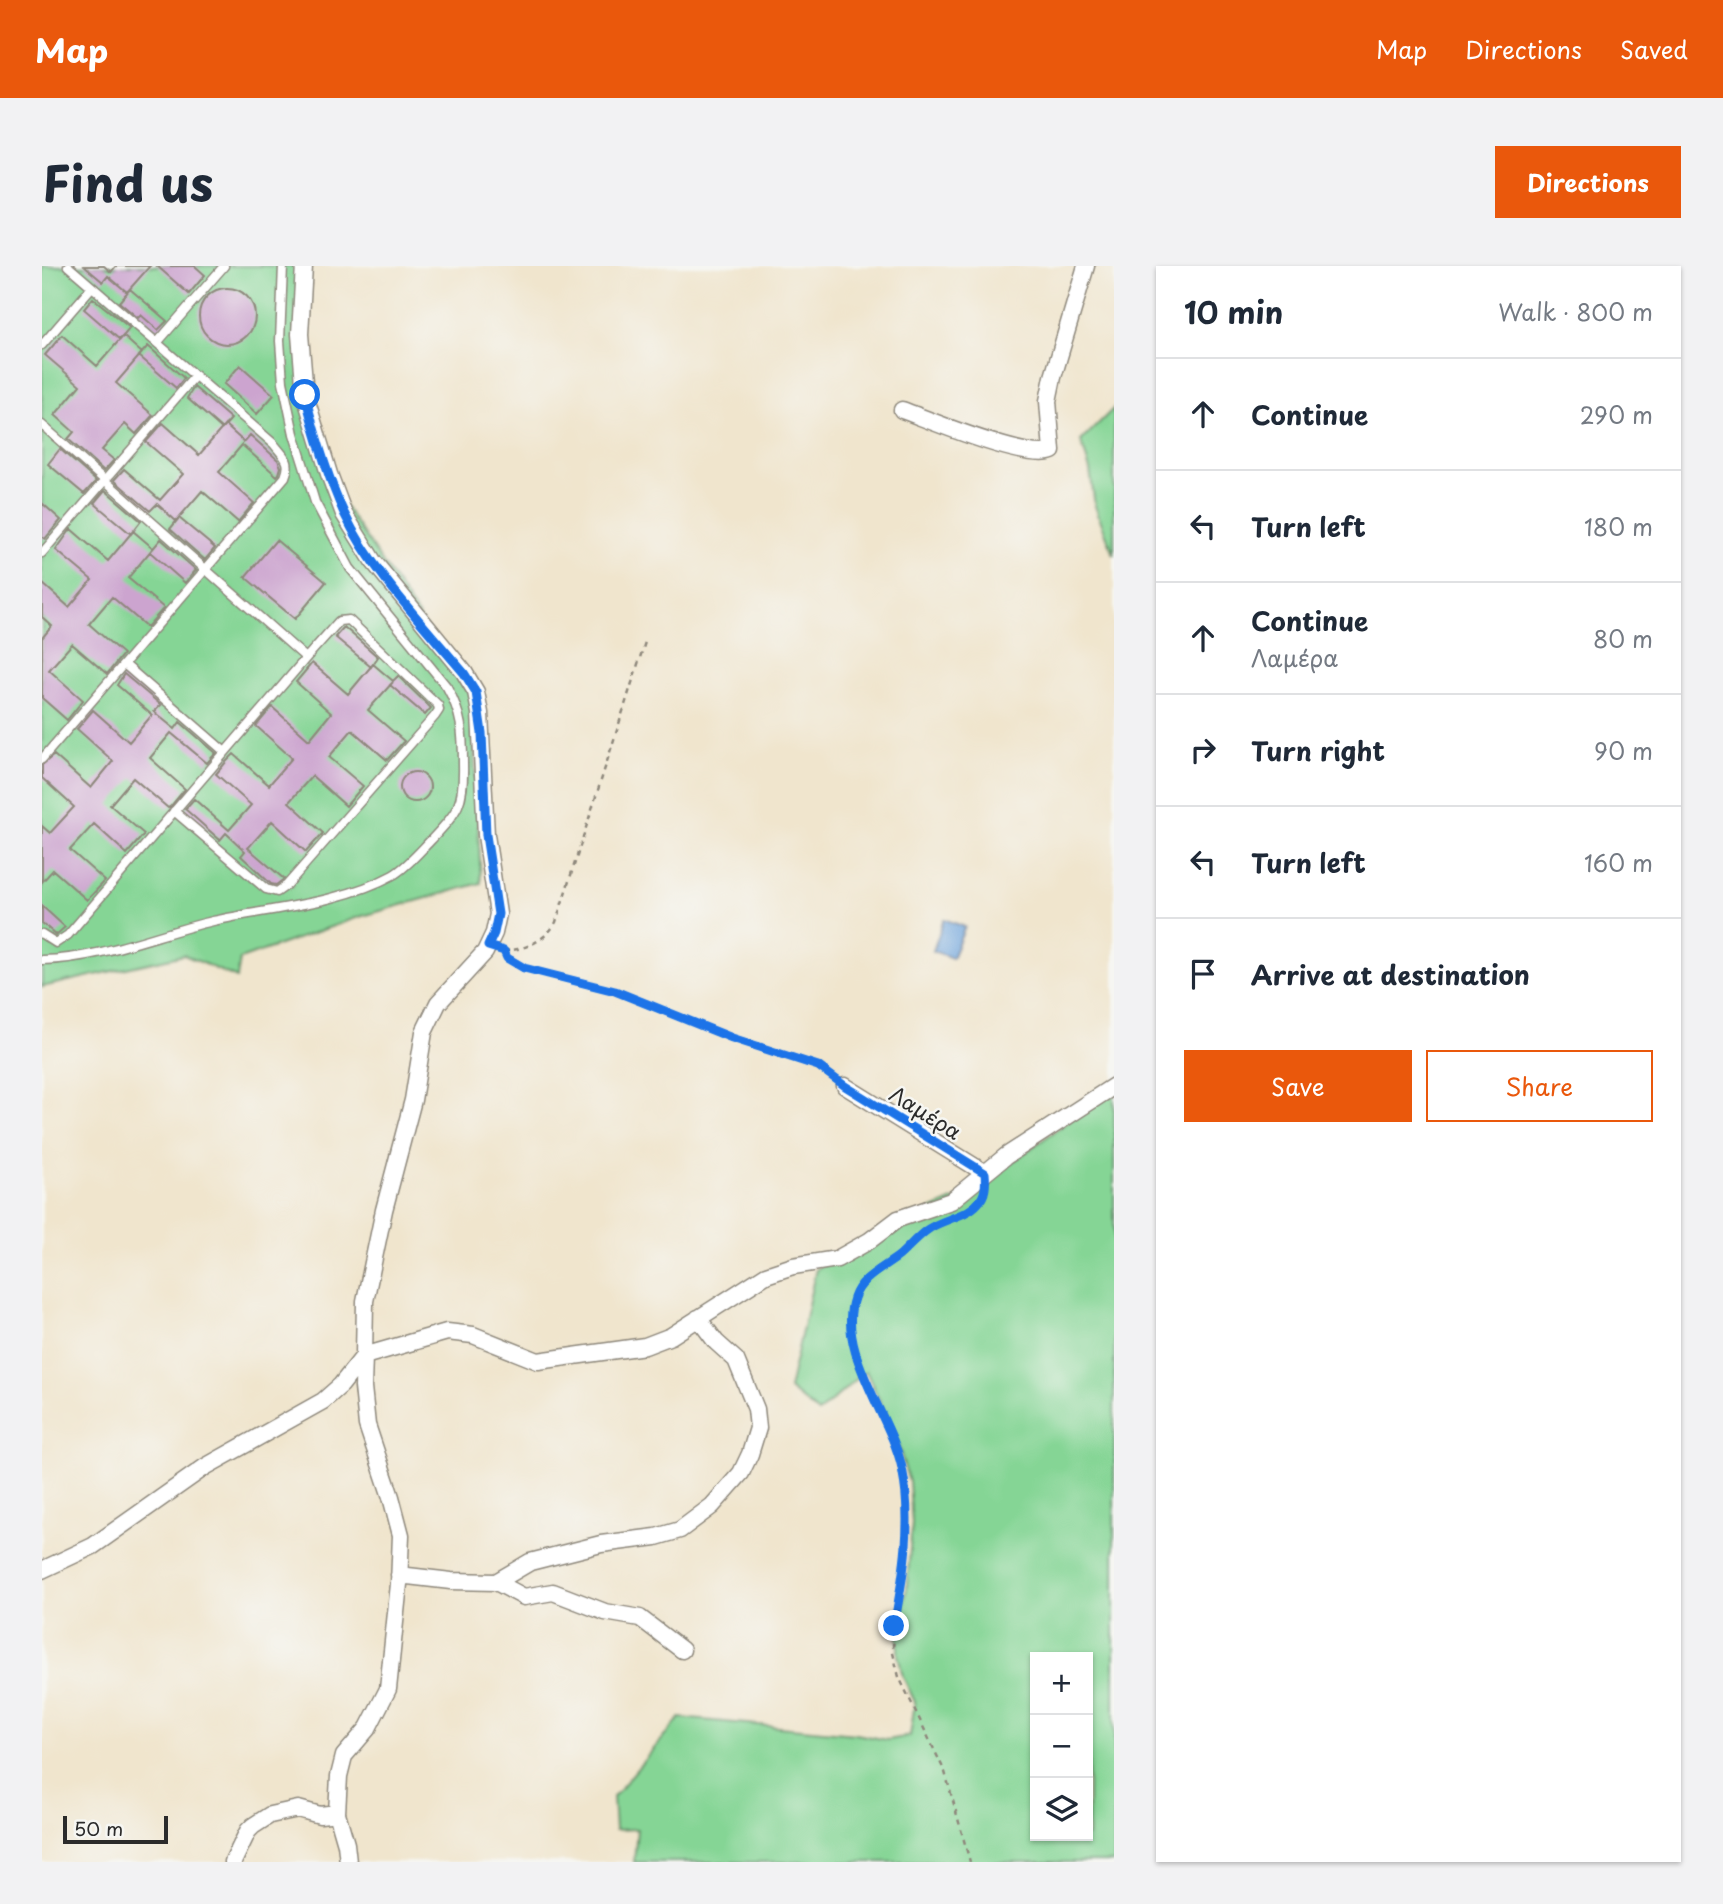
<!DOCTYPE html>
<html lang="en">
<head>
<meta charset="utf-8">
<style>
  body { margin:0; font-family:"Playpen Sans",sans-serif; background:#f2f2f3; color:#1f2937 }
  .controls { position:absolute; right:21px; bottom:21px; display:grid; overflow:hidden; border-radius:0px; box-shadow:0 2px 5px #0004 }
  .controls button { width:63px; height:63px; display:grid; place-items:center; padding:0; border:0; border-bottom:2px solid #e0e1e3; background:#fff; color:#1f2937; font:35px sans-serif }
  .scale { position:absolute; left:21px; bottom:18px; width:105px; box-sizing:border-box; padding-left:7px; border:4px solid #2b2b2b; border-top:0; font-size:19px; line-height:24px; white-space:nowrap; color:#2b2b2b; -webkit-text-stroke:5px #f6f6f2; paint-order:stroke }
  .stop { position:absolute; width:21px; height:21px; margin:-16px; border:5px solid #1a73e8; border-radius:50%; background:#fff }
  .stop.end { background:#1a73e8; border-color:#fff; box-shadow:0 2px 7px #0008 }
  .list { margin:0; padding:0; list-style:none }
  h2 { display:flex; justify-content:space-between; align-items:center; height:91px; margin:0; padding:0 28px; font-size:30px }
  h2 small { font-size:23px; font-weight:400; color:#747a83 }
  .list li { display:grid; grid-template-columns:46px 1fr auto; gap:21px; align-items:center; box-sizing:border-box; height:112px; padding:0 28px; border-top:2px solid #e0e1e3 }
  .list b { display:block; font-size:26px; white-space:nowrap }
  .list p { margin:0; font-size:23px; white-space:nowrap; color:#747a83 }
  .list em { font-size:23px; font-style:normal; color:#747a83 }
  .actions { display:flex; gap:14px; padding:21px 28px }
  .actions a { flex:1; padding:16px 0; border:2px solid #ea580c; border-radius:0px; text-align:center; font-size:24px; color:#ea580c }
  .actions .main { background:#ea580c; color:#fff }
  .icon { flex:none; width:38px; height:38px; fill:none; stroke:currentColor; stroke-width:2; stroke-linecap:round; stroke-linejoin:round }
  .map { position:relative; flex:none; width:1072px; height:1596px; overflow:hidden; border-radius:0px }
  header { display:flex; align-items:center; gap:42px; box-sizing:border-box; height:98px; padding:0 35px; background:#ea580c; color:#fff }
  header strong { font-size:33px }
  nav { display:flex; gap:38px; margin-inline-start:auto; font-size:24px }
  .intro { display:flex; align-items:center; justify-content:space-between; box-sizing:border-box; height:168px; padding:0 42px }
  h1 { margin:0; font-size:49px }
  .button { padding:18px 32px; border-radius:0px; background:#ea580c; color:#fff; font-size:24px; font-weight:700 }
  main { display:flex; gap:42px; padding:0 42px }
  aside { flex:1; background:#fff; border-radius:0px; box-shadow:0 2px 5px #0004 }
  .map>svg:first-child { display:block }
  .green { fill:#85d595; stroke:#588060; stroke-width:2; fill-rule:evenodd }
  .water { fill:#6fa4dc; stroke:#4d6884; stroke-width:2 }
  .building { fill:#cca4cf }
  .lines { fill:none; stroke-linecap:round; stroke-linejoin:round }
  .service-casing { stroke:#8e887c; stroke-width:11 }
  .minor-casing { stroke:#8e887c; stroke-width:19 }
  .path { stroke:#8e887c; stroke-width:2.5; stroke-dasharray:5 5; stroke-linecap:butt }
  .service { stroke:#fff; stroke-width:8 }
  .minor { stroke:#fff; stroke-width:16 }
  .route { stroke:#1a73e8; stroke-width:9 }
  .labels { text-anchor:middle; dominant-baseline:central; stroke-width:5; stroke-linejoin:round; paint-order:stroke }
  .street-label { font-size:21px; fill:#2b2b2b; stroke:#f6f6f2 }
</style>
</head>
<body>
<header>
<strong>Map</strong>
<nav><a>Map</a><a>Directions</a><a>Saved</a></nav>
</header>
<div class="intro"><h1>Find us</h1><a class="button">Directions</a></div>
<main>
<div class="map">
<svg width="1072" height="1596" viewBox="0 0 1072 1596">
  <rect width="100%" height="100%" fill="#f6f6f2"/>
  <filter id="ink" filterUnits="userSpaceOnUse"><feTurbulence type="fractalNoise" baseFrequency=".0143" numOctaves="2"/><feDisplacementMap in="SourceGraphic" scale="14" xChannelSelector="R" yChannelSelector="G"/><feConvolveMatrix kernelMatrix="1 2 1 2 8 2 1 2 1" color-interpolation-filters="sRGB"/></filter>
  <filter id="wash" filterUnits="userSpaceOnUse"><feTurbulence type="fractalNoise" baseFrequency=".00686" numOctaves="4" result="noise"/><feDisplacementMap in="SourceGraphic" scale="28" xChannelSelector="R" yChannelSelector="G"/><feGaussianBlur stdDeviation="1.57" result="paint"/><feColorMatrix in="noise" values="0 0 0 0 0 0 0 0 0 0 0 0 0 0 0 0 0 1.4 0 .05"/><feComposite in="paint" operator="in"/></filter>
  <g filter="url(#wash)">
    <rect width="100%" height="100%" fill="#f0e5cd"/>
    <!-- green -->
    <path class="green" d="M0,0H258L255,66L285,214L429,428L439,617L317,651L198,693L195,712L142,689L0,721Z
      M1072,142V289L1053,240L1048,204L1039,175Z
      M1072,823V1596H592L595,1563L573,1564L571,1531L638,1452L814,1468L846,1474L868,1470L873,1436L861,1411L856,1389V1367L865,1322L870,1257L867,1216L852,1165L824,1105L776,1147L747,1123L774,1003L846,963L925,928ZM993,1391H1046V1570H993Z"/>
    <!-- water -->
    <path class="water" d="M902,653L923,661L910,692L891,685Z"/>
    <g id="blocks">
      <!-- building -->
      <path class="building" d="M42,0H62L69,6L74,0H108L85,26L66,10L61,16Z
        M115,0H153L163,9L147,28Z
        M157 50a28 28 0 1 1 56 0a28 28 0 1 1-56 0Z
        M88,23L125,55L116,64L99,49L96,52L77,36Z
        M51,32L88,62L78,74L42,43Z
        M20,69L55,100L81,70L100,87L74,117L111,149L94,168L83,158L60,184L72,194L62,205L26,173L32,166L13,149L38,119L3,89Z
        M106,80L142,112L134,122L97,90Z
        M198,99L232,129L215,148L182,118Z
        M152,121L189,153L180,163L145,132Z
        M121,157L157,189L183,159L202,176L208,169L236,194L239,201L237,208L235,210L200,179L177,206L212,237L196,256L160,225L134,255L115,238L108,245L72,214L82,203L118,234L141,208L104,176Z
        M18,183L54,215L42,228L6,198Z
        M63,224L99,255L89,268L52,237Z
        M0,237L19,254L3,273L0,271Z
        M137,252L173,282L163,294L128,263Z
        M29,263L66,295L91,265L111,282L86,312L122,342L105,361L70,331L47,358L81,388L65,408L30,378L7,404L41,434L25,454L0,432V372L10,360L0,351V317L27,341L50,314L14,284Z
        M119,273L154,304L143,317L108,286Z
        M234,274L284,316L253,353L203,311Z
        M302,361L336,391L329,401L293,371Z
        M270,397L306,428L331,398L351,415L356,410L389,442L383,449L348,419L351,416L326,444L362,475L345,494L310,464L287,491L321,520L304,540L270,510L247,536L281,567L264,586L230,555L206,582L242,613L234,619L229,618L199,590L203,585L184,567L178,574L143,543L152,533L187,564L209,539L174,508L184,496L192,488L227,519L250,492L214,460L230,441L267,474L289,447L254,416Z
        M82,408L119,439L112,446L133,463L138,456L174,487L165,497L129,467L108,492L143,523L129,540L126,542L91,512L68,539L102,568L85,588L52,558L28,584L63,615L45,634L11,604L0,616V560L8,567L32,541L0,512V499L12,489L49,522L71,495L35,463L51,444L87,476L110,449L75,419Z
        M358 521a15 15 0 1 1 30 0a15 15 0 1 1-30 0Z
        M0,640L23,661L14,669L0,657Z"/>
    </g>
  </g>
  <g filter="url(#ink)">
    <use href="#blocks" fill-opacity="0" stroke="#8e887c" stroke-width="2"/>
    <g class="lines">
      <defs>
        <path id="service" d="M115,77L182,0
          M0,79L50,21
          M0,159L264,392
          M0,287L153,110
          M82,398L183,486
          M0,493L243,211C250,195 242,191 232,178L26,0
          M0,668L14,677L26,669L264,392L297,355L307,354L396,439L397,444L393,450L245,619L235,626L224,623L132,545
          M0,694C59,693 114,668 171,655C229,642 298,638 351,609C365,601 379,584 390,573C417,544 422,538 421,498C421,467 420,448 405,421L308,302L273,236L252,168L241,116L238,75L241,0"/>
        <path id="minor" d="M860,144C888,154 987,196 1010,185L1006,135L1011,111L1044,0
          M803,820L943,907
          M0,1304L51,1280L163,1201L281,1135L299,1119L322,1090L323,1035L342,944L371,834L382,766L396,737L443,686L452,667L456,648L444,569L438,447L434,426L422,406L331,295L302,248L287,208L263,129L258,68L262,0
          M357,1309L409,1315L454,1316L488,1296L559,1278L614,1271L638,1264L670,1240L699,1207L708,1188L716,1162L714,1143L694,1094L674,1076L656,1052
          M454,1316L482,1331L511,1326L563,1346L598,1352L640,1384
          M295,1547L304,1578L306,1596
          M191,1596L206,1565L211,1560L228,1549L256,1543L278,1549L295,1547L297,1510L302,1490L326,1462L346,1423L357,1318L359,1269L349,1231L325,1159L321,1121L322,1090L405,1066L431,1069L496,1095L603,1080L629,1070L724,1009L751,1000L795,993L827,975L856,953L909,935L964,890L1072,820"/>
      </defs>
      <!-- service casing -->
      <use href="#service" class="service-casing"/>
      <!-- minor casing -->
      <use href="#minor" class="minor-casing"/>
      <!-- path -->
      <path class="path" d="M459,684L462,685C470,705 518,712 538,717C591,729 638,752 688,772C723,785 762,790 792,812
        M462,685C483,684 504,674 514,656L603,376
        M920,947L936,938L941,929
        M914,950L885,963L857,990L829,1008L812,1031L808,1062L821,1109L847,1162L860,1201L866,1246L862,1308L852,1359L851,1387L857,1411L903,1506L928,1596"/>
      <!-- service -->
      <use href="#service" class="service"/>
      <!-- minor -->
      <use href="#minor" class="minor"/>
    </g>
  </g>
  <g class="lines" filter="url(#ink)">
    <!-- route -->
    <path class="route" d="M263,129C273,168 285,210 302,247C330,306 380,357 422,407L434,426L440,467L444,569L456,648L452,667L446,680L462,685L465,692L482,702L573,725L690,772L776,800L803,820L943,907C944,918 944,929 936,937C924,951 900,953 885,964C875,971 867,981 858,989C842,1002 819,1011 812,1032C794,1085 849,1150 860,1202C871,1255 862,1307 852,1360"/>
  </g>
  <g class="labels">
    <!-- street labels -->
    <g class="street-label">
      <text transform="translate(884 846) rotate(32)">Λαμέρα</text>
    </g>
  </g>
</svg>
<div class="controls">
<button>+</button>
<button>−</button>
<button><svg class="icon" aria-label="layers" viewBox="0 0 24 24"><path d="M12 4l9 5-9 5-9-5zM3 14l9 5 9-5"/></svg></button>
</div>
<div class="scale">50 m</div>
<div class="stop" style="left:263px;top:129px"></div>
<div class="stop end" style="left:852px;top:1360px"></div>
</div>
<aside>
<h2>10 min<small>Walk · 800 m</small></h2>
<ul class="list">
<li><svg class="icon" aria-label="ahead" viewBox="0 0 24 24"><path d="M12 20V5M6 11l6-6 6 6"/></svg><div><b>Continue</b></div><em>290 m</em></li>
<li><svg class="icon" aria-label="left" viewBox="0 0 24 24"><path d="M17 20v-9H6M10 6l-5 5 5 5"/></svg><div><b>Turn left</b></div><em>180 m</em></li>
<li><svg class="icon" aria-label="ahead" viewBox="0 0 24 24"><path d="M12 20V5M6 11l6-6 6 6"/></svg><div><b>Continue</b><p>Λαμέρα</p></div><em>80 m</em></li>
<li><svg class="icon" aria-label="right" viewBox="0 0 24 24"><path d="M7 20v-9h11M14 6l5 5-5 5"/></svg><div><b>Turn right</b></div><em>90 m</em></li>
<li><svg class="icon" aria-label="left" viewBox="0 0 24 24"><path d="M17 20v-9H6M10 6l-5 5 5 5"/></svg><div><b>Turn left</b></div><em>160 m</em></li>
<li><svg class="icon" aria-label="arrive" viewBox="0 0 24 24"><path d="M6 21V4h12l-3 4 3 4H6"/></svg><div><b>Arrive at destination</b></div></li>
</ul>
<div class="actions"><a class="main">Save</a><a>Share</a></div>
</aside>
</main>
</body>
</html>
